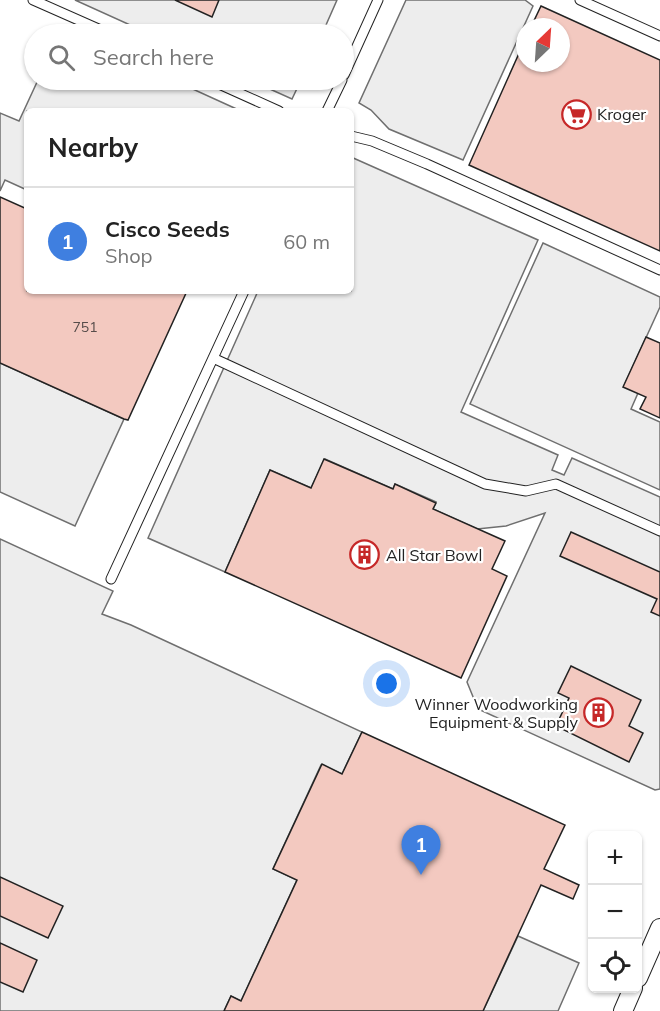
<!DOCTYPE html>
<html lang="en">
<head>
<meta charset="utf-8">
<style>
  body { margin:0; font-family:Mulish,sans-serif; background:#f6f6f6; color:#222 }
  .controls { position:absolute; right:18px; bottom:18px; display:grid; overflow:hidden; border-radius:9px; box-shadow:0 2px 4px #0004 }
  .controls button { width:54px; height:54px; display:grid; place-items:center; padding:0; border:0; border-bottom:2px solid #e0e0e0; background:#fff; color:#222; font:30px sans-serif }
  .compass { position:absolute; left:516px; top:18px; width:54px; height:54px; border-radius:50%; background:#fff; box-shadow:0 2px 4px #0004; rotate:25deg }
  .you { position:absolute; left:387px; top:684px; width:21px; height:21px; margin:-15px; border:4px solid #fff; border-radius:50%; background:#1a73e8; box-shadow:0 0 0 9px #1a73e833 }
  .badge { display:grid; place-items:center; width:39px; height:39px; border-radius:50%; background:#c62828; color:#fff; font-size:20px; font-weight:700 }
  .pin { position:absolute; translate:-50% -50px; filter:drop-shadow(0 2px 3px #0008) }
  .pin::after { content:''; position:absolute; top:32px; width:21px; height:18px; background:inherit; clip-path:polygon(0 0,100% 0,50% 100%) }
  .list { margin:0; padding:0; list-style:none }
  h2 { display:flex; justify-content:space-between; align-items:center; height:78px; margin:0; padding:0 24px; font-size:26px }
  h2 small { font-size:20px; font-weight:400; color:#767676 }
  .list li { display:grid; grid-template-columns:39px 1fr auto; gap:18px; align-items:center; box-sizing:border-box; height:108px; padding:0 24px; border-top:2px solid #e0e0e0 }
  .list b { display:block; font-size:22px; white-space:nowrap }
  .list p { margin:0; font-size:20px; white-space:nowrap; color:#767676 }
  .list em { font-size:20px; font-style:normal; color:#767676 }
  .icon { flex:none; width:33px; height:33px; fill:none; stroke:currentColor; stroke-width:2; stroke-linecap:round; stroke-linejoin:round }
  .map { position:relative; flex:none; width:660px; height:1011px; overflow:hidden }
  .search { position:absolute; background:#fff; box-shadow:0 2px 4px #0004; left:24px; top:24px; width:330px; height:66px; display:flex; align-items:center; gap:15px; box-sizing:border-box; padding:0 21px; border-radius:33px; color:#767676; font-size:22px }
  .panel { position:absolute; background:#fff; box-shadow:0 2px 4px #0004; left:24px; top:108px; width:330px; height:186px; border-radius:9px }
  .map>svg:first-child { display:block }
  .parking { fill:#ededed; stroke:#6f6f6f; stroke-width:1.5 }
  .building { fill:#f3c9c0; stroke:#222; stroke-width:1.5 }
  .lines { fill:none; stroke-linecap:round; stroke-linejoin:round }
  .service-casing { stroke:#222; stroke-width:11 }
  .minor-casing { stroke:#222; stroke-width:20 }
  .service { stroke:#fff; stroke-width:9 }
  .minor { stroke:#fff; stroke-width:18 }
  .labels { text-anchor:middle; dominant-baseline:central; stroke-width:4.5; stroke-linejoin:round; paint-order:stroke }
  .number-label { font-size:14px; fill:#564c4a }
  .poi-label { font-size:16px; fill:#222; stroke:#fff; text-anchor:start }
</style>
</head>
<body>
<div class="map">
<svg width="660" height="1011" viewBox="0 0 660 1011">
  <rect width="100%" height="100%" fill="#fff"/>
  <!-- parking -->
  <path class="parking" d="M75,0H337L322,34H150Z
    M406,0H525L533,6L463,160L389,129L371,110L359,103Z
    M38,80H173L241,111H27V190L5,180L0,191V113L19,121Z
    M250,80H301L292,99Z
    M351,157L538,240L461,412L558,455L552,470L564,475L572,458L660,497V789L655,790L478,709L467,682L545,513L506,526L477,529L433,509L436,502L395,484L393,489L325,459L311,488L270,470L225,572L148,538L258,291H351Z
    M543,243L660,297V307L624,386L638,393L631,409L660,422V490L470,404Z
    M0,363L124,419L75,526L0,492Z
    M0,539L113,591L102,614L131,625L362,732L342,774L321,765L273,869L297,880L241,1001L231,996L224,1011H0Z
    M518,936L579,963L558,1011H483Z"/>
  <!-- building -->
  <path class="building" d="M175,0H219L212,17Z
    M541,6L660,60V251L469,165L525,40V63H561V27H531Z
    M0,197L27,209V291H187L128,420L124,419L0,363Z
    M646,337L660,343V418L640,409L646,397L623,387Z
    M324,459L393,489L395,484L436,503L433,509L505,541L492,569L507,576L461,678L225,572L270,470L311,488Z
    M571,532L660,572V616L651,612L657,599L560,556Z
    M571,666L641,700L629,726L643,733L629,762L556,726L569,698L558,693Z
    M362,732L565,825L544,869L579,885L573,899L541,885L483,1011H224L231,996L241,1001L297,880L273,869L322,764L342,774Z
    M0,877L63,906L48,938L0,916Z
    M0,943L37,960L23,992L0,982Z"/>
  <g class="lines">
    <defs>
      <path id="service" d="M33,0L110,34
        M580,0L660,36
        M344,75L378,0
        M210,80L279,111
        M327,111L342,80
        M351,136L372,141L427,164L660,270
        M213,358L485,484L526,491L556,484L660,531
        M111,579L244,291"/>
      <path id="minor" d="M638,978L660,928
        M623,1011L633,988"/>
    </defs>
    <!-- service casing -->
    <use href="#service" class="service-casing"/>
    <!-- minor casing -->
    <use href="#minor" class="minor-casing"/>
    <!-- service -->
    <use href="#service" class="service"/>
    <!-- minor -->
    <use href="#minor" class="minor"/>
  </g>
  <!-- icons -->
  <defs>
    <symbol id="supermarket-ring" viewBox="-11 -11 22 22"><circle r="9.5" fill="#fff" stroke="#c62828" stroke-width="1.5"/><path d="M-6-5.5h2.5l.6 2H6L4.5 2H-2.5L-4.4-4H-6ZM-1.5 3.2a1.3 1.3 0 1 0 .1 0ZM3 3.2a1.3 1.3 0 1 0 .1 0Z" fill="#c62828"/></symbol>
    <symbol id="building-ring" viewBox="-11 -11 22 22"><circle r="9.5" fill="#fff" stroke="#c62828" stroke-width="1.5"/><path d="M-4-6H4V6H1V3H-1V6H-4ZM-2.5-4.3h1.7v1.8h-1.7ZM.8-4.3h1.7v1.8H.8ZM-2.5-1h1.7V.8h-1.7ZM.8-1h1.7V.8H.8Z" fill="#c62828"/></symbol>
  </defs>
  <g fill-rule="evenodd">
    <use href="#supermarket-ring" x="560" y="98" width="33" height="33"/>
    <use href="#building-ring" x="348" y="538" width="33" height="33"/>
    <use href="#building-ring" x="582" y="696" width="33" height="33"/>
  </g>
  <g class="labels">
    <!-- number labels -->
    <g class="number-label">
      <text x="85" y="327">751</text>
    </g>
    <!-- poi labels -->
    <g class="poi-label">
      <text x="597" y="114">Kroger</text>
      <text x="386" y="555">All Star Bowl</text>
      <text x="578" y="704" text-anchor="end">Winner Woodworking<tspan x="578" dy="18">Equipment &amp; Supply</tspan></text>
    </g>
  </g>
</svg>
<div class="controls">
<button>+</button>
<button>−</button>
<button><svg class="icon" aria-label="locate" viewBox="0 0 24 24"><circle cx="12" cy="12" r="6"/><path d="M12 2v4M12 18v4M2 12h4M18 12h4"/></svg></button>
</div>
<svg class="compass" viewBox="-18 -18 36 36"><path d="M0-13l5 13h-10z" fill="#e53935"/><path d="M0 13l5-13h-10z" fill="#767676"/></svg>
<div class="you"></div>
<div class="pin badge" style="left:421px;top:875px;background:#3f7fe0">1</div>
<div class="search"><svg class="icon" aria-label="search" viewBox="0 0 24 24"><circle cx="10" cy="10" r="6"/><path d="M15 15l6 6"/></svg>Search here</div>
<section class="panel">
<h2>Nearby<small></small></h2>
<ul class="list">
<li><span class="badge" style="background:#3f7fe0">1</span><div><b>Cisco Seeds</b><p>Shop</p></div><em>60 m</em></li>
</ul>
</section>
</div>
</body>
</html>
